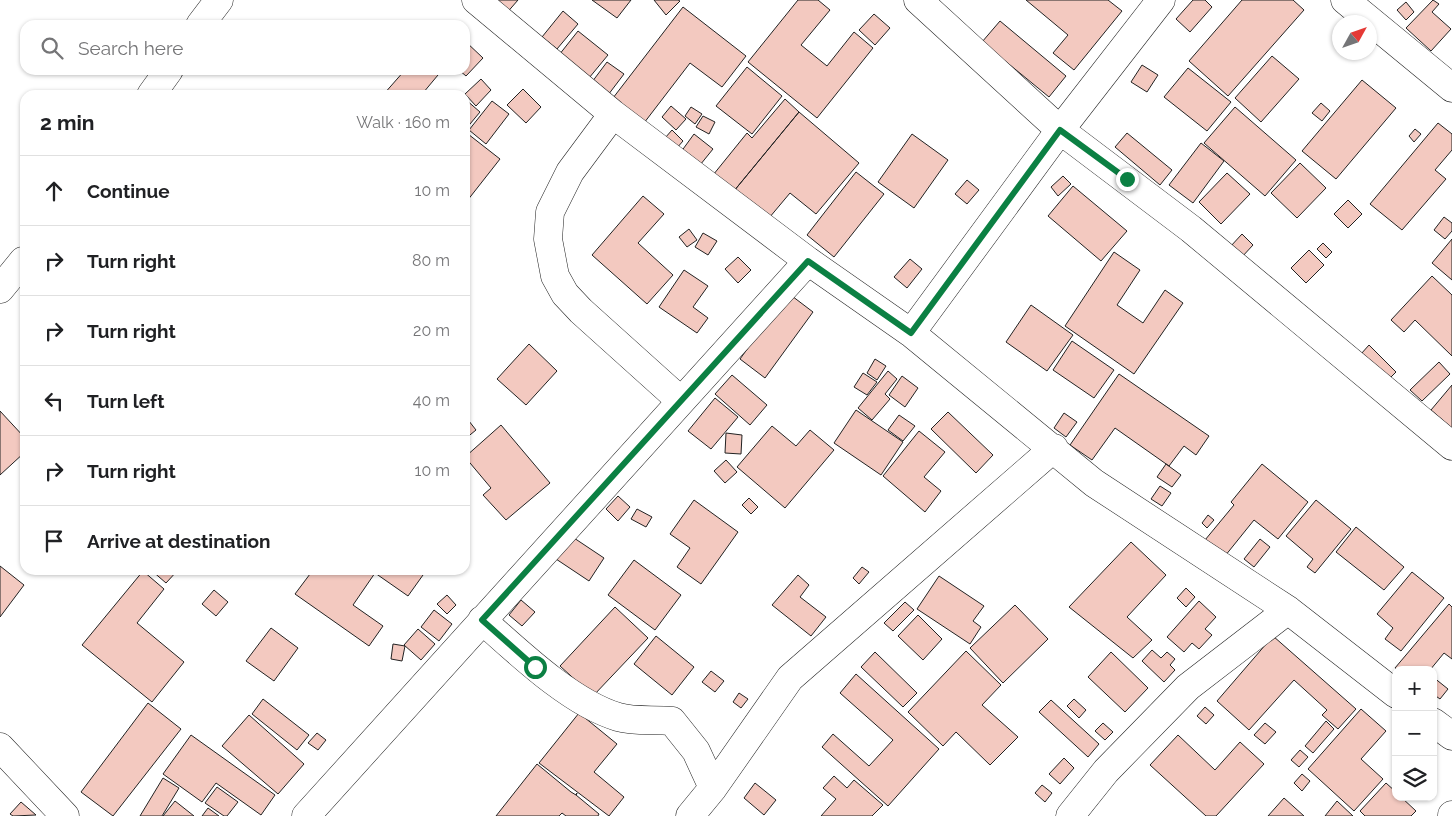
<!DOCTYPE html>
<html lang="en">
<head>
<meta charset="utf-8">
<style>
  body { margin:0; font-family:Raleway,sans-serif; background:#f2f2f2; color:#202124 }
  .controls { position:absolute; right:15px; bottom:15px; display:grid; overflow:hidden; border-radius:10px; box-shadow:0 1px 4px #0004 }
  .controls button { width:45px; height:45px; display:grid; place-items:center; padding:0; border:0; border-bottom:1px solid #e0e0e0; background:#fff; color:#202124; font:25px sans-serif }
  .compass { position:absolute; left:1332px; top:15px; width:45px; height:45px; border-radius:50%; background:#fff; box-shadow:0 1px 4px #0004; rotate:50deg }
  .stop { position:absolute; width:15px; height:15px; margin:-11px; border:4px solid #0b8043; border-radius:50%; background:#fff }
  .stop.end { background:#0b8043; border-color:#fff; box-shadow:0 1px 5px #0008 }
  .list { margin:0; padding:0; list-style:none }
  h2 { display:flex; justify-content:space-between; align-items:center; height:65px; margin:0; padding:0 20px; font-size:21px }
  h2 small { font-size:16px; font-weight:400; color:#757577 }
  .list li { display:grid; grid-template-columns:32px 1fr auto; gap:15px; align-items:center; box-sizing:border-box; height:70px; padding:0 20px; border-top:1px solid #e0e0e0 }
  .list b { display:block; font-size:19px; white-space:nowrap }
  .list em { font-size:16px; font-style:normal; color:#757577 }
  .icon { flex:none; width:28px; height:28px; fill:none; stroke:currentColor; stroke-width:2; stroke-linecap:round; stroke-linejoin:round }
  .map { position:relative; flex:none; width:1452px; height:816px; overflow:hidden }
  .search { position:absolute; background:#fff; box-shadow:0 1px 4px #0004; left:20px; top:20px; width:450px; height:55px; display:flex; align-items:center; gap:12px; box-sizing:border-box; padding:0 18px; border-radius:15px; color:#757577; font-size:19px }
  .panel { position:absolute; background:#fff; box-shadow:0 1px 4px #0004; left:20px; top:90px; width:450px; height:485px; border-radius:15px }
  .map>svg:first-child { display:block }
  .building { fill:#f3c9c0; stroke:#222 }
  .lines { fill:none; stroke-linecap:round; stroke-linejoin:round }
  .minor-casing { stroke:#222; stroke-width:29 }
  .minor { stroke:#fff; stroke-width:28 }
  .route { stroke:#0b8043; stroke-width:6 }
</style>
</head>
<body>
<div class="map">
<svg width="1452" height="816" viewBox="0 0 1452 816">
  <rect width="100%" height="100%" fill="#fff"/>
  <!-- building -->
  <path class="building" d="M487,0H518L505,15Z
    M592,0H631L617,18Z
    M654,0H678L680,1L666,15Z
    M798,0H818L830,10L801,45L827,66L854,32L873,48L817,118L748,62Z
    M1026,0H1108L1122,11L1074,70L1053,53L1068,35Z
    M1193,0H1205L1212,7L1190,32L1176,19Z
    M1242,0H1293L1304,10L1228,96L1189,61Z
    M1433,0L1439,4L1432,12L1451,29L1431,51L1406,28Z
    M1406,2L1414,12L1406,20L1397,10Z
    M683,7L746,56L722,87L690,63L644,123L613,98Z
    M563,11L578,24L557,49L542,37Z
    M874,14L890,28L875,45L859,30Z
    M1000,21L1066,76L1049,97L982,42Z
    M578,31L608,55L589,78L559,55Z
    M465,41L483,58L466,76L459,70H465Z
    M1272,56L1299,79L1261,122L1235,98Z
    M607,62L624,74L605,99L589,86Z
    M1142,65L1158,75L1147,92L1131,82Z
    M747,67L782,96L752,134L716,106Z
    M1188,68L1231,102L1207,131L1164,97Z
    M405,70H432L438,75L423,93L425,95H383Z
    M481,79L491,90L476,106L465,94Z
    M1362,80L1396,108L1336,179L1302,151Z
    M523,89L541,107L526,123L507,105Z
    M465,99L480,112L465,130Z
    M785,99L799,112L729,197L709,180L747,133L752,138Z
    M492,101L509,114L486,144L469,130Z
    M1321,103L1330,111L1322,121L1312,113Z
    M671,106L686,119L676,130L662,117Z
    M691,107L702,114L695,124L685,116Z
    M1235,107L1296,160L1265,196L1204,143Z
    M799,112L859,163L816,214L790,193L764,224L729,197Z
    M703,116L715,122L709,134L696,127Z
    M1438,123L1452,134V150L1435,170L1446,179L1402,230L1370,204Z
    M1415,129L1421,134L1414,142L1409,136Z
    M672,130L683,141L676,149L665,138Z
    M1127,133L1172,170L1160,185L1115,147Z
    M468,134L500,159L467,201L465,138Z
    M694,134L713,149L696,170L678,156Z
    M912,134L948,160L914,208L878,182Z
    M1201,143L1224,161L1193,203L1169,185Z
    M1300,163L1326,188L1297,218L1271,193Z
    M856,172L884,194L834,257L807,235Z
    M1227,173L1250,194L1221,224L1199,202Z
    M1063,176L1071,184L1058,196L1051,187Z
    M967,180L979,190L967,204L955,194Z
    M1073,186L1127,231L1101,261L1048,216Z
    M643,196L664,214L638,243L673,275L647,304L592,255Z
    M1348,200L1362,214L1348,228L1334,214Z
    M1444,217L1452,223V231L1445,239L1434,230Z
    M689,229L697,240L687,247L679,237Z
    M703,233L717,241L708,255L695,247Z
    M1242,234L1253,245L1241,258L1230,247Z
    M1452,239V280L1432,263Z
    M1323,243L1332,252L1326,258L1317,249Z
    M1309,250L1324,265L1306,283L1291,268Z
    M1114,252L1140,270L1117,305L1143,323L1165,290L1183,303L1134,374L1065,326Z
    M738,257L751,270L738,283L725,269Z
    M910,259L922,269L907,288L894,277Z
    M684,270L708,286L693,307L708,318L697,333L659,307Z
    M1432,276L1452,295V356L1415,320L1404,332L1391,320Z
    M788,293L813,312L765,378L740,359Z
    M1031,305L1073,335L1047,371L1006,342Z
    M1072,341L1114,370L1094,398L1053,370Z
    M529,344L557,371L526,405L497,379Z
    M1369,345L1396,372L1388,380L1361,354Z
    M875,359L886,366L877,380L867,373Z
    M1439,362L1450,374L1422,401L1410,390Z
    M888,371L897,379L885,394L890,399L872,420L858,408Z
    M863,373L877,382L867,395L854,387Z
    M1119,374L1209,436L1196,455L1184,446L1169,466L1115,428L1092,460L1070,445Z
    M732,375L767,405L750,425L715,394Z
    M902,376L918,388L905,407L889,395Z
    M1452,385V428L1431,410Z
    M715,398L738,417L711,449L688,431Z
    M856,410L903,442L881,475L834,443Z
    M0,411L25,438V452L0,475Z
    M948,412L993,455L976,473L931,429Z
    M1064,413L1077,422L1066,437L1054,428Z
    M899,415L915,426L903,441L888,430Z
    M465,416L476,430L465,439Z
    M501,425L550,483L506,520L483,495L491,488L465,457Z
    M772,426L796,446L810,430L834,450L785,508L737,467Z
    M919,431L945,452L924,477L941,491L925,512L883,476Z
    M726,433L742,435L741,454L725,453Z
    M726,460L737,472L725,483L714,471Z
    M1166,464L1181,475L1172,487L1157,477Z
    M1262,464L1308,502L1278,539L1254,520L1225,556L1205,540L1234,505L1231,502Z
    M1160,486L1171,493L1162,506L1151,499Z
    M618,496L630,507L618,521L606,509Z
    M749,498L758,507L751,514L742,505Z
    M694,500L738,532L701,584L677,567L690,548L670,534Z
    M1316,500L1351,529L1315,573L1307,567L1313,559L1286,536Z
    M637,509L652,517L646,527L631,519Z
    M1208,515L1214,520L1207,528L1202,523Z
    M1356,527L1404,567L1384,590L1336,552Z
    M571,536L604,558L589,581L556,559Z
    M1260,539L1270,547L1254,567L1244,559Z
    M1131,542L1166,575L1127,617L1152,640L1133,658L1069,607Z
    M634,560L681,595L655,630L608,595Z
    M0,566L24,585L0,617Z
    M862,567L869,572L859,584L853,578Z
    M151,570H178L166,583Z
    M313,570H416L423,575L408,596L375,573L353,605L383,626L369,646L295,594Z
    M143,571L164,589L137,623L184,662L152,702L82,645Z
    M1412,572L1444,598L1401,651L1385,639L1393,628L1377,614Z
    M798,575L809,585L800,597L826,617L811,636L772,605Z
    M939,576L984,606L973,621L981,627L970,644L917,609Z
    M1186,588L1195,597L1186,607L1177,598Z
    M214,590L228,602L216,616L202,604Z
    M447,595L456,605L447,614L437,604Z
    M521,600L535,612L522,626L509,615Z
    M1199,601L1216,617L1205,629L1212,635L1199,649L1192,643L1184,652L1167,637Z
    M905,602L914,610L893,631L884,623Z
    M1449,604L1452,607V659L1444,653L1430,670H1398L1395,668Z
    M1015,605L1048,639L1003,683L970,648Z
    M615,607L648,638L593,696L560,666Z
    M434,610L452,624L439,641L421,627Z
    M918,615L942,639L923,660L898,636Z
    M271,628L298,648L274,681L246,661Z
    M418,629L435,644L421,660L404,645Z
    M656,636L694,667L672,695L634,664Z
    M1273,636L1356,709L1338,729L1322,715L1327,710L1294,680L1249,730L1217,701Z
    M393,644L405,646L402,661L391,659Z
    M1152,650L1161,658L1167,652L1175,659L1170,665L1175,670L1164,682L1142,661Z
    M966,651L1001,685L982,705L1018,737L990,765L956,732L943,746L908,712Z
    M875,652L917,693L903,707L861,667Z
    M1111,652L1148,688L1125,712L1088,677Z
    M711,671L724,681L715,692L702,682Z
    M856,674L939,749L888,806L822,747L833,734L869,766L893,740L840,693Z
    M1433,677L1448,689L1440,699L1433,694Z
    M739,693L748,699L741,708L733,702Z
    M263,699L309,735L297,750L252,714Z
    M1074,699L1086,710L1079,718L1067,706Z
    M1051,700L1099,744L1088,757L1039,712Z
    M148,703L181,729L113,816L81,792Z
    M1205,707L1214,715L1206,724L1197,716Z
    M1361,709L1386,731L1361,759L1383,779L1354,811L1308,769Z
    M579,713L617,744L594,772L624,797L609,816L539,763Z
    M249,715L304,764L278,794L222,746Z
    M1326,721L1334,729L1313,753L1305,746Z
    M1103,723L1113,732L1105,740L1095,731Z
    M1265,723L1276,732L1265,744L1254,735Z
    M317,733L326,740L318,750L308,743Z
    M191,735L275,795L261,815L216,783L202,802L163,774Z
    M1178,735L1215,770L1240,742L1264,764L1216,816H1206L1150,765Z
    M1300,750L1308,757L1299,767L1291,760Z
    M1064,758L1074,768L1060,784L1049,774Z
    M537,764L571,792L576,795L577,793L576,795L599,814L598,816H566L562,813L559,816H496Z
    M1302,774L1310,781L1302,791L1294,783Z
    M834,776L847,788L854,780L883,805L872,816H821L836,799L823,788Z
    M163,778L179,788L162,816H140Z
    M755,783L776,800L764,815L744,798Z
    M1386,783L1396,792V797H1401L1416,811L1411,816H1365L1360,811Z
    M1042,785L1052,793L1045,802L1035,793Z
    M217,787L238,802L227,816H224L205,803Z
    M1284,798L1304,816H1268Z
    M175,801L194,816H163Z
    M1337,801L1353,816H1325Z
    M21,802L36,815L13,816L10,814Z
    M208,808L219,816H202Z"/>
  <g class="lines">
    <defs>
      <path id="minor" d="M476,0L613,114L808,261L911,333L1094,483L1288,610L1396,694
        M918,0L1060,130L1191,229L1452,446
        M1345,0L1452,88
        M200,25L219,0
        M151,95L169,70
        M613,114L570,172L550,212L548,239L555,276L565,294L581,311L681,401
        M0,289L23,261
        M911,333L1060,130L1161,0
        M482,620C519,653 571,703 618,717C634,722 655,719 672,721L696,751L713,788
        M1433,722L1452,736
        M0,747L65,816
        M306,816L808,261
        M690,816L713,788L790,678L1054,448
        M1070,816L1106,771L1188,687L1288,610
        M1452,816V815"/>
    </defs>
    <!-- minor casing -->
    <use href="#minor" class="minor-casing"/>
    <!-- minor -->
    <use href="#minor" class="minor"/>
  </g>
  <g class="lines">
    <!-- route -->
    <path class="route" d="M535,667L482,620L808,261L911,333L1060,130L1127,179"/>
  </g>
</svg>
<div class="controls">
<button>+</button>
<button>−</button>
<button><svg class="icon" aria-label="layers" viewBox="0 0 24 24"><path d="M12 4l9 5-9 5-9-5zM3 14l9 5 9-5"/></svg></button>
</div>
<svg class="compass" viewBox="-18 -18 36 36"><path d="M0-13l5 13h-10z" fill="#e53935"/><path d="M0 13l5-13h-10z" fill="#757577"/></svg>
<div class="stop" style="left:535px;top:667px"></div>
<div class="stop end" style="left:1127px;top:179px"></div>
<div class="search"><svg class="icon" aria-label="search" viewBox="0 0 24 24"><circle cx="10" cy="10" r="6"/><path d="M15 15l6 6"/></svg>Search here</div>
<section class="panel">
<h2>2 min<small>Walk · 160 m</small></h2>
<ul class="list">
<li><svg class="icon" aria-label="ahead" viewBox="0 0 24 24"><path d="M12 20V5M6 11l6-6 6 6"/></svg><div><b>Continue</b></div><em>10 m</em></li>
<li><svg class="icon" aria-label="right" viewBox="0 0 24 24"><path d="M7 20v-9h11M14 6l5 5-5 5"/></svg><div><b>Turn right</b></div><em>80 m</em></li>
<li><svg class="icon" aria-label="right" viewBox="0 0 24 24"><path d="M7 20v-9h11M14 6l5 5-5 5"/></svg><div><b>Turn right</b></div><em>20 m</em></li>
<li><svg class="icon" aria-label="left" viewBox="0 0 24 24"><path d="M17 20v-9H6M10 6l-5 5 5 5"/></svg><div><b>Turn left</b></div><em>40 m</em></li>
<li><svg class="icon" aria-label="right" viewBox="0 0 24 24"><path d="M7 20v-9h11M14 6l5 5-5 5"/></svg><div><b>Turn right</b></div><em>10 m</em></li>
<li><svg class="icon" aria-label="arrive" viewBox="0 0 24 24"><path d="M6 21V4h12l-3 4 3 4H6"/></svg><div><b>Arrive at destination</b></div></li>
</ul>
</section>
</div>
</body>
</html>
